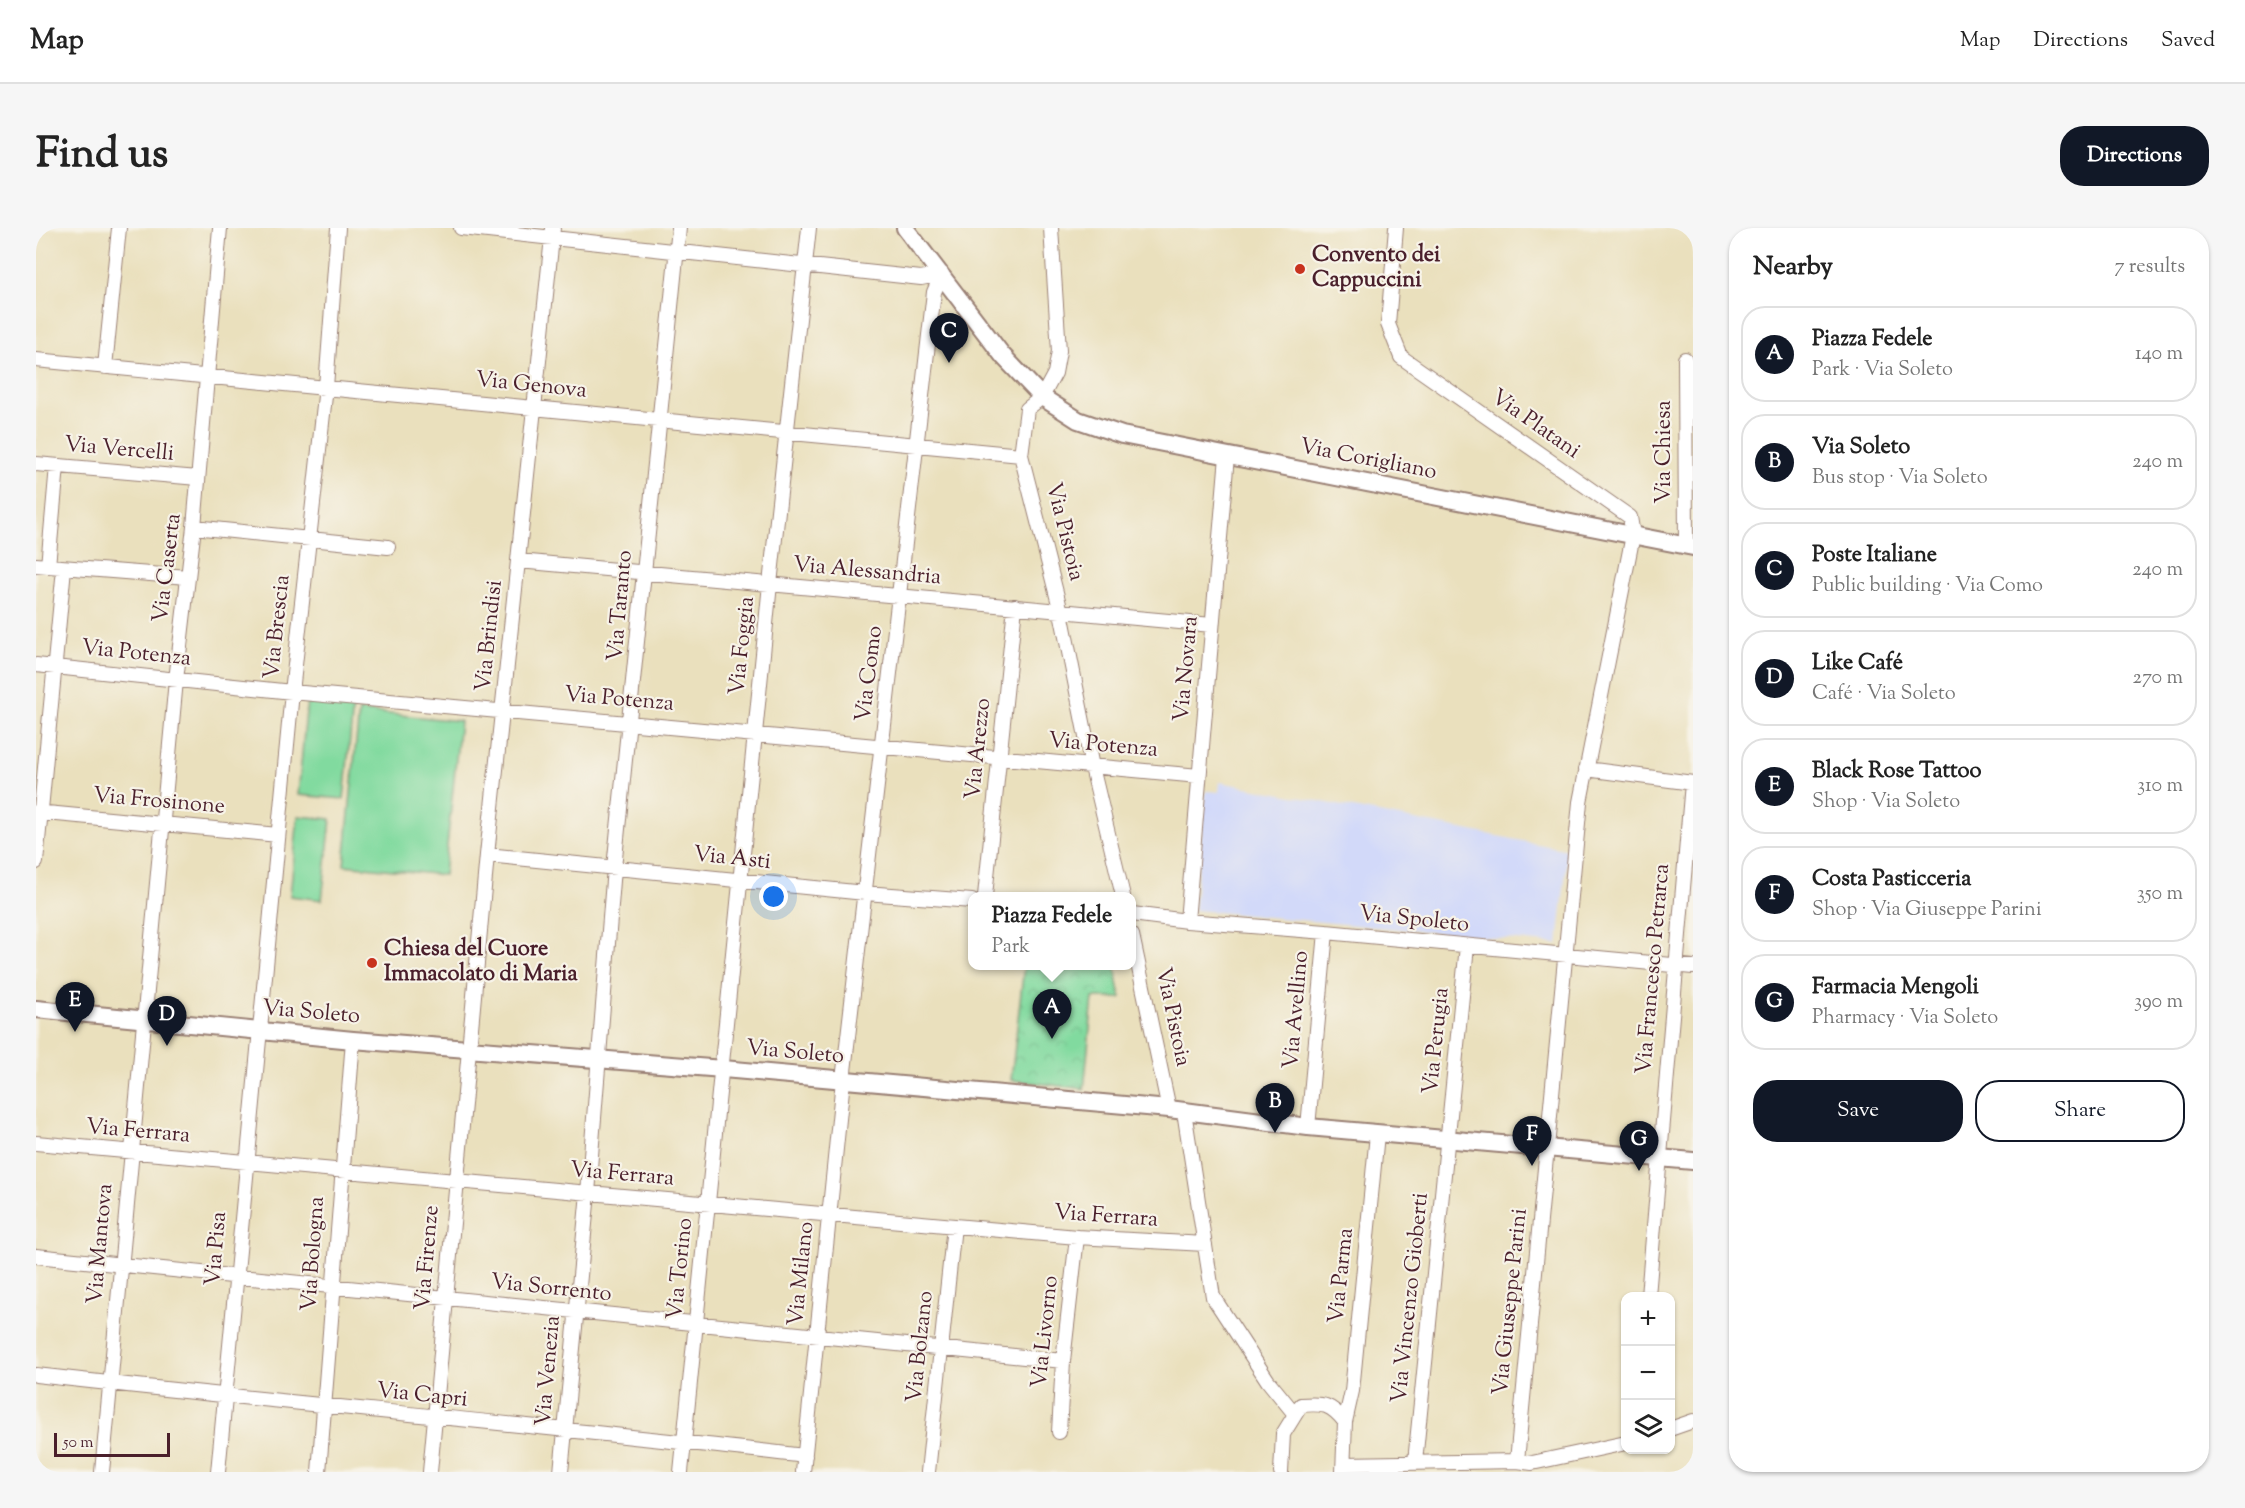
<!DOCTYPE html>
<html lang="en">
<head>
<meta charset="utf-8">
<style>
  body { margin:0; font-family:"Sorts Mill Goudy",serif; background:#f6f6f6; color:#222 }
  .controls { position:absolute; right:18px; bottom:18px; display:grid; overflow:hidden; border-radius:12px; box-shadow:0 2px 4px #0004 }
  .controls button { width:54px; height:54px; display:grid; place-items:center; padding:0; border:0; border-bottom:2px solid #e0e0e0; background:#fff; color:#222; font:30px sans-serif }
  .scale { position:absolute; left:18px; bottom:15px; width:116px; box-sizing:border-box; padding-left:6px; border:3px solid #4a1f2b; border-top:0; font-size:16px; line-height:21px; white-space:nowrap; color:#4a1f2b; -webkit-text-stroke:4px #f7f3e8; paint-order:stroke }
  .you { position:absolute; left:738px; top:669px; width:21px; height:21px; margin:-15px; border:4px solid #fff; border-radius:50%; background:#1a73e8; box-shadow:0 0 0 9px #1a73e833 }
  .badge { display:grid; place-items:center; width:39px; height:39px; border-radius:50%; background:#111827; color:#fff; font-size:20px; font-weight:700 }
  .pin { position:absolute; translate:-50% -50px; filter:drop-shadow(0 2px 3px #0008) }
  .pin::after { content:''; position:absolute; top:32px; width:21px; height:18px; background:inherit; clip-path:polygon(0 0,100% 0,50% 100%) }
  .popup { position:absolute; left:932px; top:664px; width:168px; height:78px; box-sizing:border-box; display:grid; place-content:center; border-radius:12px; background:#fff; filter:drop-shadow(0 2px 4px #0005); font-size:20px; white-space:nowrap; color:#767676 }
  .popup b { font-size:22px; color:#222 }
  .popup::after { content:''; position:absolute; left:50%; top:100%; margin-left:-12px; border:12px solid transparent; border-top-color:#fff }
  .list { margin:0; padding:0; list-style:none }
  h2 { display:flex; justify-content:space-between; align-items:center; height:78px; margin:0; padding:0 24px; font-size:26px }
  h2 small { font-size:20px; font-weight:400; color:#767676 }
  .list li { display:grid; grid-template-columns:39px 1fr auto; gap:18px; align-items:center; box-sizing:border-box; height:96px; margin:0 12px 12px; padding:0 12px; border:2px solid #e0e0e0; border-radius:24px }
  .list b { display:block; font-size:22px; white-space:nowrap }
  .list p { margin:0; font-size:20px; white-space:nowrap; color:#767676 }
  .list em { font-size:20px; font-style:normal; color:#767676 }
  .actions { display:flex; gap:12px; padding:18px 24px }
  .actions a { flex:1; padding:14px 0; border:2px solid #111827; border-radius:24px; text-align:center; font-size:21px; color:#111827 }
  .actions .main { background:#111827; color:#fff }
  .icon { flex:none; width:33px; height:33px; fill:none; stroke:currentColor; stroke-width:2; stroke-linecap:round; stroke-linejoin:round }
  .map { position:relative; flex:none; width:1657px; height:1244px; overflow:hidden; border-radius:24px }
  header { display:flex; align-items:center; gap:36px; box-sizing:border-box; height:84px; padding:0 30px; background:#fff; border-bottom:2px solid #e0e0e0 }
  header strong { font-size:28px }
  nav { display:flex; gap:33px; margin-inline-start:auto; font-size:21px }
  .intro { display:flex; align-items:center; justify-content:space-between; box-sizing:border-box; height:144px; padding:0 36px }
  h1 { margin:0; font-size:42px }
  .button { padding:15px 27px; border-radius:24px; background:#111827; color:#fff; font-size:21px; font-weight:700 }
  main { display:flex; gap:36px; padding:0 36px }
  aside { flex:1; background:#fff; border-radius:24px; box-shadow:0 2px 4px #0004 }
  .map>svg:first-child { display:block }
  .built { fill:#d2d9f9 }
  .park { fill:url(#park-crowns); stroke:#667c65; stroke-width:1.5 }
  .pitch { fill:#81da9f; stroke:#667c65; stroke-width:1.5 }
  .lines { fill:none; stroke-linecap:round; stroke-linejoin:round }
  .minor-casing { stroke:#9a8074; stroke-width:16 }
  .tertiary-casing { stroke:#9a8074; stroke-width:20 }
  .minor { stroke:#fff; stroke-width:14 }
  .tertiary { stroke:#fff; stroke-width:16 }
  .poi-dot { fill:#c8321e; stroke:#f7f3e8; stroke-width:2 }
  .labels { text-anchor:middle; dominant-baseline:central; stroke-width:4.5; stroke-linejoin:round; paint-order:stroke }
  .poi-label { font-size:22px; font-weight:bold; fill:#4a1f2b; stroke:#f7f3e8; text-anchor:start }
  .street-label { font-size:22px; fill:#4a1f2b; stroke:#f7f3e8 }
</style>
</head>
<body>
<header>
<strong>Map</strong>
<nav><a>Map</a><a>Directions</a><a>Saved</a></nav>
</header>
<div class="intro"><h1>Find us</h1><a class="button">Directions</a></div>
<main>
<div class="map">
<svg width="1657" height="1244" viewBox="0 0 1657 1244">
  <defs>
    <pattern id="park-crowns" width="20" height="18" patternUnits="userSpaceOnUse" patternTransform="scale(1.5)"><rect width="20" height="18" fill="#81da9f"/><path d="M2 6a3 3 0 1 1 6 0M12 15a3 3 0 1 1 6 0" fill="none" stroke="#71bb89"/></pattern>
  </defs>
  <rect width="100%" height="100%" fill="#f7f3e8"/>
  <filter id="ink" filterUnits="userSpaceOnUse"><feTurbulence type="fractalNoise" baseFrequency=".0167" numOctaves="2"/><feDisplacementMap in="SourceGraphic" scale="12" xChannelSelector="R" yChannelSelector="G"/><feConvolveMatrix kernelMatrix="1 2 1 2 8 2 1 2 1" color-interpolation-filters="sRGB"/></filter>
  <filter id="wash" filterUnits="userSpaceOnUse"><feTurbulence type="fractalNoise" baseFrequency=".008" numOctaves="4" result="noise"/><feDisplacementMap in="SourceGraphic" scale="24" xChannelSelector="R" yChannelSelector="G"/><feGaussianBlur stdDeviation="1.35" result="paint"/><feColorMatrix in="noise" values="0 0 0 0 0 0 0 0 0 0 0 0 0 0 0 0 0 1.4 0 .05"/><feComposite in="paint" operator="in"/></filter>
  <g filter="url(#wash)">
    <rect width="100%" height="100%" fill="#eae0bd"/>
    <!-- built -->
    <path class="built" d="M1184,554L1532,622L1522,716L1158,682L1170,563L1183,564Z"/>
    <!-- park -->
    <path class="park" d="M988,738H1079L1085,770H1057L1048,861L975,852Z"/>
    <!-- pitch -->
    <path class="pitch" d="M271,473L317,478L308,571L262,567Z
      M323,483L424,493L408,647L308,637Z
      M262,588L295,591L286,672L254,668Z"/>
  </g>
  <g filter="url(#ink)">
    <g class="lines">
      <defs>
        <path id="minor" d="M425,0L885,50L906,46
          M1015,0L1023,123L1019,145L1006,169L991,181L985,227L1025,384L1056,539L1087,668
          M1360,0L1352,96L1365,129L1594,289L1597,307L1544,574L1481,1233
          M1649,131L1650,318
          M0,132L985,227
          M69,139L83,0
          M0,236L162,250
          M158,299L352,319
          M483,333L1176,397
          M0,337L152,349
          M12,338L21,238
          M0,437L256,464L1163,548
          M1550,541L1657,555
          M0,584L242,607
          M451,627L829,665L936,673
          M0,634L28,340
          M949,668L979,378
          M1096,686L1151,693L1290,704L1657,739
          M1151,693L1191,228
          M1096,707L1133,881
          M1148,883L1177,1069L1232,1153L1258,1185
          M1272,899L1290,704
          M0,915L1041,1009L1169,1016
          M0,1028L1027,1133
          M1612,1068L1656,555
          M0,1147C256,1176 513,1198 769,1228
          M1634,1201L1657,1193
          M1023,1204L1027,1133L1041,1009
          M1379,1234L1431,718
          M1308,1236L1481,1233L1496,1235L1590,1215
          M66,1244L140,452L158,299L184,0
          M182,1244L256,464L290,159L302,0
          M283,1244L317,812
          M394,1244L451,627L517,0
          M525,1244L552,965L578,640L643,0
          M645,1244L734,356L773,0
          M767,1244L807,852L898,64L906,46
          M892,1244L918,998
          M1245,1244L1247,1206L1265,1177C1287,1175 1295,1176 1309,1194
          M1307,1244L1309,1194L1316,1163L1341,906"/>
        <path id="tertiary" d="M869,0L967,128L1006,169L1042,192L1086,207L1657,319
          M0,781L317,812L687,841L1133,881L1272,899L1657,933"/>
      </defs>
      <!-- minor casing -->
      <use href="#minor" class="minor-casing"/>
      <!-- tertiary casing -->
      <use href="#tertiary" class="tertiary-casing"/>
      <!-- minor -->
      <use href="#minor" class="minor"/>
      <!-- tertiary -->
      <use href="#tertiary" class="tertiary"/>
    </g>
  </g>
  <!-- markers -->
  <g class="poi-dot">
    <circle cx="1264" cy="41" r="6"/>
    <circle cx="336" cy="735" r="6"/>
  </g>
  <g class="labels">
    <!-- poi labels -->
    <g class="poi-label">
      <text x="1276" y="28">Convento dei<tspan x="1276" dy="25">Cappuccini</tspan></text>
      <text x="348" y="722">Chiesa del Cuore<tspan x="348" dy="25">Immacolato di Maria</tspan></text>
    </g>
    <!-- street labels -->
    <g class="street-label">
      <text transform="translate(495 158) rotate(6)">Via Genova</text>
      <text transform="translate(1499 197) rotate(35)">Via Platani</text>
      <text transform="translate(83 222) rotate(5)">Via Vercelli</text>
      <text transform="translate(1629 224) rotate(-90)">Via Chiesa</text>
      <text transform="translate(1332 232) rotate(11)">Via Corigliano</text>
      <text transform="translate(1028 304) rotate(76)">Via Pistoia</text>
      <text transform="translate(132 340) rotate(-83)">Via Caserta</text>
      <text transform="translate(831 344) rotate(5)">Via Alessandria</text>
      <text transform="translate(585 378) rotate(-85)">Via Taranto</text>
      <text transform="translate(242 399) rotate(-84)">Via Brescia</text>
      <text transform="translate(454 408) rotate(-84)">Via Brindisi</text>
      <text transform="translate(707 418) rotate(-84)">Via Foggia</text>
      <text transform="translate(100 426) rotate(6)">Via Potenza</text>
      <text transform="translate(1151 441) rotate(-85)">Via Novara</text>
      <text transform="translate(834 446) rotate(-83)">Via Como</text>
      <text transform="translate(583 472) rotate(5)">Via Potenza</text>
      <text transform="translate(1067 518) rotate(5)">Via Potenza</text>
      <text transform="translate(943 521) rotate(-84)">Via Arezzo</text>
      <text transform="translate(123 574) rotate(5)">Via Frosinone</text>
      <text transform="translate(696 631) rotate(6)">Via Asti</text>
      <text transform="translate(1378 692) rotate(6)">Via Spoleto</text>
      <text transform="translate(1618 741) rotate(-85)">Via Francesco Petrarca</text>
      <text transform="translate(1261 782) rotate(-85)">Via Avellino</text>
      <text transform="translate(275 785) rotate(5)">Via Soleto</text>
      <text transform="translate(1136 789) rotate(78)">Via Pistoia</text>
      <text transform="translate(1401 813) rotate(-84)">Via Perugia</text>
      <text transform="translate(759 825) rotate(5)">Via Soleto</text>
      <text transform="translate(102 904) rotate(5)">Via Ferrara</text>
      <text transform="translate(586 947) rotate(5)">Via Ferrara</text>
      <text transform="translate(1070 989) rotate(4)">Via Ferrara</text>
      <text transform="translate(65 1016) rotate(-85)">Via Mantova</text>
      <text transform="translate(181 1021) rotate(-85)">Via Pisa</text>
      <text transform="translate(278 1026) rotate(-86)">Via Bologna</text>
      <text transform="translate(392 1030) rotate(-85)">Via Firenze</text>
      <text transform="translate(645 1041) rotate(-84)">Via Torino</text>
      <text transform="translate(766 1046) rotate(-84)">Via Milano</text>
      <text transform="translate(1306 1048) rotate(-84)">Via Parma</text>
      <text transform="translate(515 1061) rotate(6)">Via Sorrento</text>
      <text transform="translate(1375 1070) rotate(-84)">Via Vincenzo Gioberti</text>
      <text transform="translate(1475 1074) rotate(-84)">Via Giuseppe Parini</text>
      <text transform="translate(1010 1104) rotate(-84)">Via Livorno</text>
      <text transform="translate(885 1119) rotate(-84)">Via Bolzano</text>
      <text transform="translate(513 1143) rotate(-85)">Via Venezia</text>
      <text transform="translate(386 1168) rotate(6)">Via Capri</text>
    </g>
  </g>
</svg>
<div class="controls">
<button>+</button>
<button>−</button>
<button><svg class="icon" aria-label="layers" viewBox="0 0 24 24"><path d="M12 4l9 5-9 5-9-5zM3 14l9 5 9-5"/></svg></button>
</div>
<div class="scale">50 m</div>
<div class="you"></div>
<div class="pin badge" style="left:1016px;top:811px">A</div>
<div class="popup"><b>Piazza Fedele</b>Park</div>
<div class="pin badge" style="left:1239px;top:905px">B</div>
<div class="pin badge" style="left:913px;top:135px">C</div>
<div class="pin badge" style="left:131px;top:818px">D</div>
<div class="pin badge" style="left:39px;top:804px">E</div>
<div class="pin badge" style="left:1496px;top:938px">F</div>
<div class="pin badge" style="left:1603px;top:943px">G</div>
</div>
<aside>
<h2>Nearby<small>7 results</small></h2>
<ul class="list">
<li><span class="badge">A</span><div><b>Piazza Fedele</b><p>Park · Via Soleto</p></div><em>140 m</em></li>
<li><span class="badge">B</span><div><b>Via Soleto</b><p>Bus stop · Via Soleto</p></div><em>240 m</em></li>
<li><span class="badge">C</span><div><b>Poste Italiane</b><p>Public building · Via Como</p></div><em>240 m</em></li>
<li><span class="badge">D</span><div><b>Like Café</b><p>Café · Via Soleto</p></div><em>270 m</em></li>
<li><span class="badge">E</span><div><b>Black Rose Tattoo</b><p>Shop · Via Soleto</p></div><em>310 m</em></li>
<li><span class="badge">F</span><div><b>Costa Pasticceria</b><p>Shop · Via Giuseppe Parini</p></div><em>350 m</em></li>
<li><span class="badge">G</span><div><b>Farmacia Mengoli</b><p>Pharmacy · Via Soleto</p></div><em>390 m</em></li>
</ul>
<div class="actions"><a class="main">Save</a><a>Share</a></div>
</aside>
</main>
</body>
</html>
